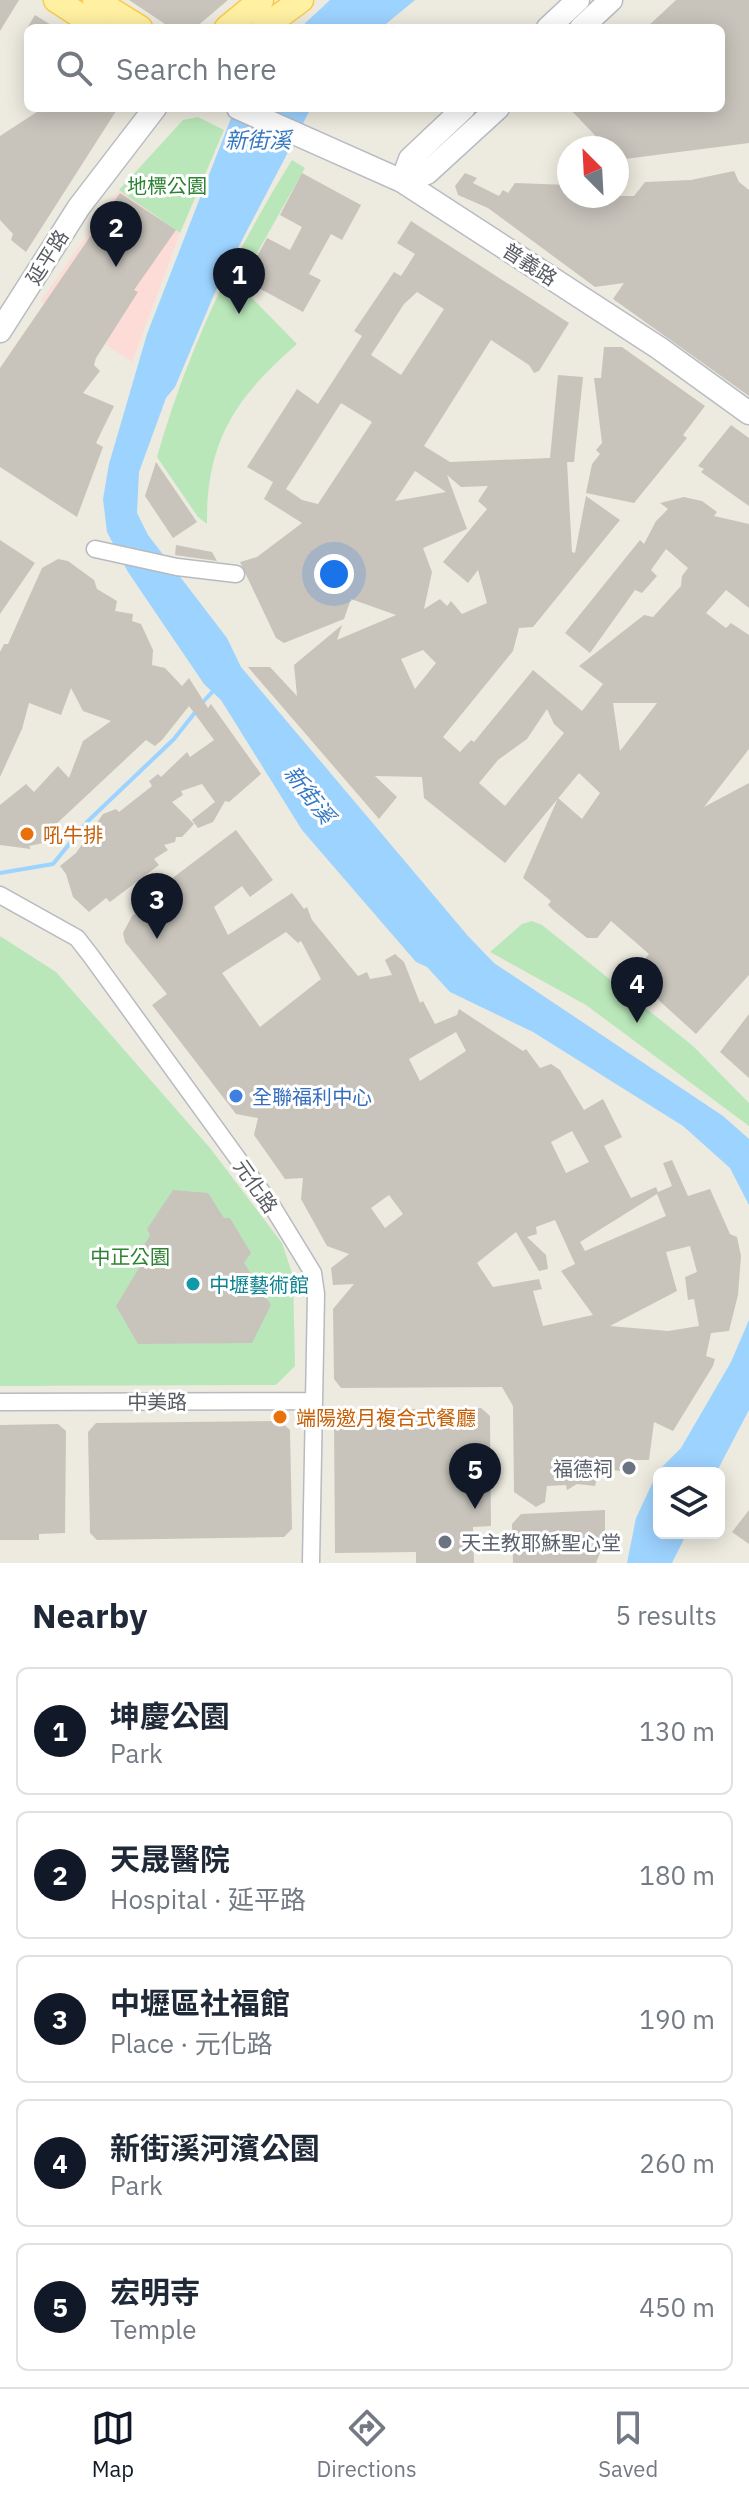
<!DOCTYPE html>
<html lang="en">
<head>
<meta charset="utf-8">
<style>
  body { margin:0; font-family:"IBM Plex Sans","Noto Sans TC",sans-serif; background:#f6f6f7; color:#1f2937 }
  .controls { position:absolute; right:24px; bottom:24px; display:grid; overflow:hidden; border-radius:12px; box-shadow:0 4px 20px #0003 }
  .controls button { width:72px; height:72px; display:grid; place-items:center; padding:0; border:0; border-bottom:2px solid #e0e1e3; background:#fff; color:#1f2937; font:40px sans-serif }
  .compass { position:absolute; left:557px; top:136px; width:72px; height:72px; border-radius:50%; background:#fff; box-shadow:0 4px 20px #0003; rotate:336deg }
  .you { position:absolute; left:334px; top:574px; width:28px; height:28px; margin:-20px; border:6px solid #fff; border-radius:50%; background:#1a73e8; box-shadow:0 0 0 12px #1a73e833 }
  .badge { display:grid; place-items:center; width:52px; height:52px; border-radius:50%; background:#111827; color:#fff; font-size:26px; font-weight:700 }
  .pin { position:absolute; translate:-50% -66px; filter:drop-shadow(0 2px 4px #0008) }
  .pin::after { content:''; position:absolute; top:42px; width:28px; height:24px; background:inherit; clip-path:polygon(0 0,100% 0,50% 100%) }
  .list { margin:0; padding:0; list-style:none }
  h2 { display:flex; justify-content:space-between; align-items:center; height:104px; margin:0; padding:0 32px; font-size:34px }
  h2 small { font-size:26px; font-weight:400; color:#747a83 }
  .list li { display:grid; grid-template-columns:52px 1fr auto; gap:24px; align-items:center; box-sizing:border-box; height:128px; margin:0 16px 16px; padding:0 16px; border:2px solid #e0e1e3; border-radius:12px }
  .list b { display:block; font-size:30px; white-space:nowrap }
  .list p { margin:0; font-size:26px; white-space:nowrap; color:#747a83 }
  .list em { font-size:26px; font-style:normal; color:#747a83 }
  .icon { flex:none; width:44px; height:44px; fill:none; stroke:currentColor; stroke-width:2; stroke-linecap:round; stroke-linejoin:round }
  .map { position:relative; flex:none; width:749px; height:1563px; overflow:hidden }
  .search { position:absolute; background:#fff; box-shadow:0 4px 20px #0003; left:24px; right:24px; top:24px; height:88px; display:flex; align-items:center; gap:20px; box-sizing:border-box; padding:0 28px; border-radius:12px; color:#747a83; font-size:30px }
  .sheet { height:824px; background:#fff }
  nav { display:flex; justify-content:space-around; align-items:center; box-sizing:border-box; height:112px; border-top:2px solid #e0e1e3; background:#fff; font-size:22px; color:#747a83 }
  nav a { display:grid; justify-items:center; gap:4px }
  nav .on { color:#111827 }
  .map>svg:first-child { display:block }
  .medical { fill:#fddcd8 }
  .green { fill:#b9e7b9 }
  .water { fill:#9dd3ff }
  .lines { fill:none; stroke-linecap:round; stroke-linejoin:round }
  .stream { stroke:#9dd3ff; stroke-width:4 }
  .building { fill:#c8c4bc; fill-rule:evenodd }
  .street-casing { stroke:#b7bac0; stroke-width:19 }
  .secondary-casing { stroke:#b8bcc3; stroke-width:25 }
  .primary-casing { stroke:#fbca4a; stroke-width:27 }
  .street { stroke:#fff; stroke-width:16 }
  .secondary { stroke:#fff; stroke-width:22 }
  .primary { stroke:#fff0a2; stroke-width:24 }
  .food-dot { fill:#e8710a; stroke:#fff; stroke-width:3 }
  .shop-dot { fill:#3f7fe0; stroke:#fff; stroke-width:3 }
  .culture-dot { fill:#0f9aa8; stroke:#fff; stroke-width:3 }
  .worship-dot { fill:#6b7280; stroke:#fff; stroke-width:3 }
  .labels { text-anchor:middle; dominant-baseline:central; stroke-width:6; stroke-linejoin:round; paint-order:stroke }
  .park-label { font-size:20px; fill:#2e8332; stroke:#fff }
  .street-label { font-size:20px; fill:#585c62; stroke:#fff }
  .food-label { font-size:20px; fill:#c56008; stroke:#fff; text-anchor:start }
  .shop-label { font-size:20px; fill:#366cbe; stroke:#fff; text-anchor:start }
  .culture-label { font-size:20px; fill:#0d838f; stroke:#fff; text-anchor:start }
  .worship-label { font-size:20px; fill:#5b616d; stroke:#fff; text-anchor:end }
  .water-label { font-size:22px; font-style:italic; fill:#3679c1; stroke:#fff }
</style>
</head>
<body>
<div class="map">
<svg width="749" height="1563" viewBox="0 0 749 1563">
  <rect width="100%" height="100%" fill="#edeadf"/>
  <!-- medical -->
  <path class="medical" d="M119,190L180,233L132,362L41,301Z"/>
  <!-- green -->
  <path class="green" d="M198,117L224,130L180,233L119,190L183,120Z
    M292,160L305,168L239,285L297,344C236,397 206,441 207,524L198,517L157,457C187,351 234,253 292,160Z
    M532,921L542,925L693,1046L749,1103V1126L586,1005L490,952L522,924Z
    M0,936L56,972L210,1148L282,1243L293,1276L295,1366L276,1385L0,1386Z"/>
  <!-- water -->
  <path class="water" d="M330,0H415L381,28H300Z
    M235,108H311L216,290L175,387L166,398L139,472L137,513L148,535L227,638L241,667L468,936L494,963L723,1116L749,1139V1205L730,1168L683,1126L533,1032L450,992L427,967L416,962L302,830L221,700L204,684L128,572L107,532L103,499L109,464L147,334Z
    M749,1320V1410L716,1473H659V1533H687L672,1563H627L636,1518L658,1471L681,1448L731,1362Z"/>
  <g class="lines">
    <!-- stream -->
    <path class="stream" d="M202,703L215,689
      M0,873L53,864L88,821L174,739L197,710"/>
  </g>
  <!-- building -->
  <path class="building" d="M0,0H19L0,31Z
    M129,0H228L195,28H171Z
    M676,0H749V143L617,160V148H607L569,108H721V28H646Z
    M35,15L56,28H27Z
    M43,108H118L26,252L11,240L13,234L0,220V136Z
    M734,171L739,182L749,190V396L613,299L624,283L595,287L488,208L458,195L455,186L465,173L477,178L473,183L499,196L503,190L508,193L515,183L569,185V196H634L645,182L691,180Z
    M302,173L361,205L342,240L331,234L309,274L321,280L303,312L244,280L267,238L290,250L302,227L280,215Z
    M120,193L176,230L134,290L138,292L96,358L94,365L100,371L83,393L114,406L96,443L103,447L77,517L0,467V368Z
    M411,221L569,323L539,371L534,373L529,365L491,340L424,446L450,462L550,458L558,375L583,377L574,462H567L572,552L575,553L586,496L620,520L533,627L519,628L513,651L443,737L460,752L471,740L474,742L533,670L582,711L603,684L579,666L644,615L653,617L681,586L682,576L688,568L666,549L651,570L657,576L642,593L635,590L590,653L565,633L640,540L644,544L656,521L668,509L660,503L684,497L702,501L717,512L714,516L749,524V608L726,590L706,613L726,628L731,623L749,635V749L704,807L749,783V975L696,1034L631,975L649,954L611,921L597,938H587L554,911L548,905L551,901L523,878L558,798L582,819L600,793L579,773L505,863L424,798L422,777L375,776L397,797L379,819L248,667H270L297,696L294,665L342,625L337,640L396,615L351,599L344,619L284,643L276,638L240,562L257,557L302,523L264,499L273,482L247,467L297,389L318,404L362,336L354,331L394,272L401,276L415,254L397,243ZM417,292L444,309L401,375L371,355L404,304ZM341,403L372,422L318,504L302,500L286,489ZM415,471L446,492L395,501ZM447,475L461,487L488,486L478,501L487,509L443,562L468,583L478,570L487,603L462,614L451,601L447,606L440,599L424,609L432,572L423,548L467,529ZM423,650L436,663L415,689L401,659ZM613,703H657L620,751ZM547,709L554,724L564,733L505,806L479,783L498,760L527,739Z
    M604,347H622L705,406L683,435L687,438L634,503L586,493L592,464L600,454L596,450L602,443L594,378H601Z
    M731,425L749,438V506L701,472L704,469L698,466Z
    M156,462L197,522L173,538L145,496Z
    M0,540L35,563L0,614Z
    M176,545L212,552L217,561L175,555Z
    M58,559L68,561L94,580L97,589L117,601L115,611L133,614L132,621L141,624L153,650L152,665L165,668L182,686L189,678L208,708L211,704L261,774L229,802L225,801L213,822L198,828L192,820L215,802L202,784L181,791L183,795L172,802L194,824L182,837H176L175,842L164,845L168,850L154,859L159,865L110,902L106,898L89,912L73,897L66,874L60,866L76,853L103,814L116,809L119,812L152,786L149,781L158,774L161,777L187,752L190,757L214,740L189,706L162,740L155,746L146,740L52,828L48,842L29,846L31,849L0,845V805L26,784L34,792L58,766L69,778L83,741L111,721L83,711L71,688L61,715L29,703L22,729L0,777V652L4,644H8L42,568Z
    M236,830L273,880L250,897L242,886L214,907L228,935L292,893L304,909L307,907L312,920L358,976L367,972L370,979L392,975L385,960L395,954L404,962L420,1003L423,1001L435,1024L457,1015L459,1009L523,1051L526,1049L540,1068L551,1064L560,1070L584,1110L603,1099L622,1137L604,1146L631,1198L656,1187L658,1192L672,1186L663,1163L672,1160L688,1196L710,1189L730,1234L737,1237L741,1256L738,1295L729,1331L711,1333L706,1356L715,1359L713,1366L673,1431L654,1422L649,1460H635L634,1473L599,1468L595,1486L577,1484L567,1490L566,1485L547,1486L545,1502L536,1507L514,1492L513,1406L502,1387L341,1388L334,1379L333,1309L354,1284L333,1285L331,1268L349,1254L327,1246L301,1199L303,1178L285,1179L254,1135L258,1118L236,1114L152,1005L167,994L125,942L123,933L132,916L166,890L162,886ZM286,932L298,943L301,941L321,979L260,1027L222,973ZM456,1032L466,1051L420,1081L409,1059ZM572,1131L589,1162L566,1173L551,1142ZM657,1194L666,1216L585,1251L580,1242ZM389,1195L403,1214L385,1228L371,1208ZM555,1220L575,1264L561,1271L593,1315L543,1326L533,1291L542,1289L539,1279L493,1287L477,1263L516,1232L539,1271L548,1269L546,1255L527,1237L537,1234L536,1227ZM690,1246L697,1272L685,1277L688,1300L694,1299L699,1326L668,1331L610,1326L677,1291L666,1252Z
    M749,1014V1078L720,1052Z
    M173,1190L208,1193L224,1218H230L251,1253L244,1263L271,1305L252,1343L138,1344L116,1306L142,1263L138,1256L150,1235L147,1229Z
    M481,1408L490,1416L491,1526L473,1527L474,1563H416V1552L335,1553L334,1416L340,1410Z
    M280,1421L290,1430L292,1529L284,1537L97,1540L90,1533L88,1432L96,1423Z
    M58,1424L66,1431L65,1533L39,1534V1540H0V1425Z
    M605,1510V1540L596,1563H513L512,1524L521,1514Z
    M749,1510V1544L732,1532Z"/>
  <g class="lines">
    <defs>
      <path id="street" d="M95,549L177,567L236,574
        M0,895L77,938L91,956L272,1206L313,1273L316,1294L311,1563
        M0,1402L314,1401"/>
      <path id="secondary" d="M548,28L578,0
        M581,28L611,0
        M238,108L402,181L659,348L749,413
        M402,181L427,173L498,108
        M402,181L410,159L464,108
        M0,331L79,207L155,108"/>
      <path id="primary" d="M56,0L99,28
        M95,0L140,28
        M227,28L261,0
        M263,28L301,0"/>
    </defs>
    <!-- street casing -->
    <use href="#street" class="street-casing"/>
    <!-- secondary casing -->
    <use href="#secondary" class="secondary-casing"/>
    <!-- primary casing -->
    <use href="#primary" class="primary-casing"/>
    <!-- street -->
    <use href="#street" class="street"/>
    <!-- secondary -->
    <use href="#secondary" class="secondary"/>
    <!-- primary -->
    <use href="#primary" class="primary"/>
  </g>
  <!-- markers -->
  <g class="food-dot">
    <circle cx="27" cy="834" r="8"/>
    <circle cx="280" cy="1417" r="8"/>
  </g>
  <circle class="shop-dot" cx="236" cy="1096" r="8"/>
  <circle class="culture-dot" cx="193" cy="1284" r="8"/>
  <g class="worship-dot">
    <circle cx="629" cy="1468" r="8"/>
    <circle cx="445" cy="1542" r="8"/>
  </g>
  <g class="labels">
    <!-- park labels -->
    <g class="park-label">
      <text x="167" y="185">地標公園</text>
      <text x="130" y="1256">中正公園</text>
    </g>
    <!-- street labels -->
    <g class="street-label">
      <text transform="translate(47 257) rotate(-58)">延平路</text>
      <text transform="translate(530 264) rotate(33)">普義路</text>
      <text transform="translate(256 1186) rotate(55)">元化路</text>
      <text x="157" y="1401">中美路</text>
    </g>
    <!-- food labels -->
    <g class="food-label">
      <text x="43" y="834">吼牛排</text>
      <text x="296" y="1417">端陽邀月複合式餐廳</text>
    </g>
    <!-- shop labels -->
    <g class="shop-label">
      <text x="252" y="1096">全聯福利中心</text>
    </g>
    <!-- culture labels -->
    <g class="culture-label">
      <text x="209" y="1284">中壢藝術館</text>
    </g>
    <!-- worship labels -->
    <g class="worship-label">
      <text x="613" y="1468">福德祠</text>
      <text x="461" y="1542" text-anchor="start">天主教耶穌聖心堂</text>
    </g>
    <!-- water labels -->
    <g class="water-label">
      <text x="258" y="139">新街溪</text>
      <text transform="translate(310 794) rotate(52)">新街溪</text>
    </g>
  </g>
</svg>
<div class="controls">
<button><svg class="icon" aria-label="layers" viewBox="0 0 24 24"><path d="M12 4l9 5-9 5-9-5zM3 14l9 5 9-5"/></svg></button>
</div>
<svg class="compass" viewBox="-18 -18 36 36"><path d="M0-13l5 13h-10z" fill="#e53935"/><path d="M0 13l5-13h-10z" fill="#747a83"/></svg>
<div class="you"></div>
<div class="pin badge" style="left:239px;top:314px">1</div>
<div class="pin badge" style="left:116px;top:267px">2</div>
<div class="pin badge" style="left:157px;top:939px">3</div>
<div class="pin badge" style="left:637px;top:1023px">4</div>
<div class="pin badge" style="left:475px;top:1509px">5</div>
<div class="search"><svg class="icon" aria-label="search" viewBox="0 0 24 24"><circle cx="10" cy="10" r="6"/><path d="M15 15l6 6"/></svg>Search here</div>
</div>
<section class="sheet">
<h2>Nearby<small>5 results</small></h2>
<ul class="list">
<li><span class="badge">1</span><div><b>坤慶公園</b><p>Park</p></div><em>130 m</em></li>
<li><span class="badge">2</span><div><b>天晟醫院</b><p>Hospital · 延平路</p></div><em>180 m</em></li>
<li><span class="badge">3</span><div><b>中壢區社福館</b><p>Place · 元化路</p></div><em>190 m</em></li>
<li><span class="badge">4</span><div><b>新街溪河濱公園</b><p>Park</p></div><em>260 m</em></li>
<li><span class="badge">5</span><div><b>宏明寺</b><p>Temple</p></div><em>450 m</em></li>
</ul>
</section>
<nav>
<a class="on"><svg class="icon" aria-label="map" viewBox="0 0 24 24"><path d="M3 6l6-2 6 2 6-2v14l-6 2-6-2-6 2zM9 4v14M15 6v14"/></svg>Map</a>
<a><svg class="icon" aria-label="directions" viewBox="0 0 24 24"><path d="M12 3l9 9-9 9-9-9zM9 14v-3h6M13 9l2 2-2 2"/></svg>Directions</a>
<a><svg class="icon" aria-label="saved" viewBox="0 0 24 24"><path d="M7 4h10v16l-5-4-5 4z"/></svg>Saved</a>
</nav>
</body>
</html>
